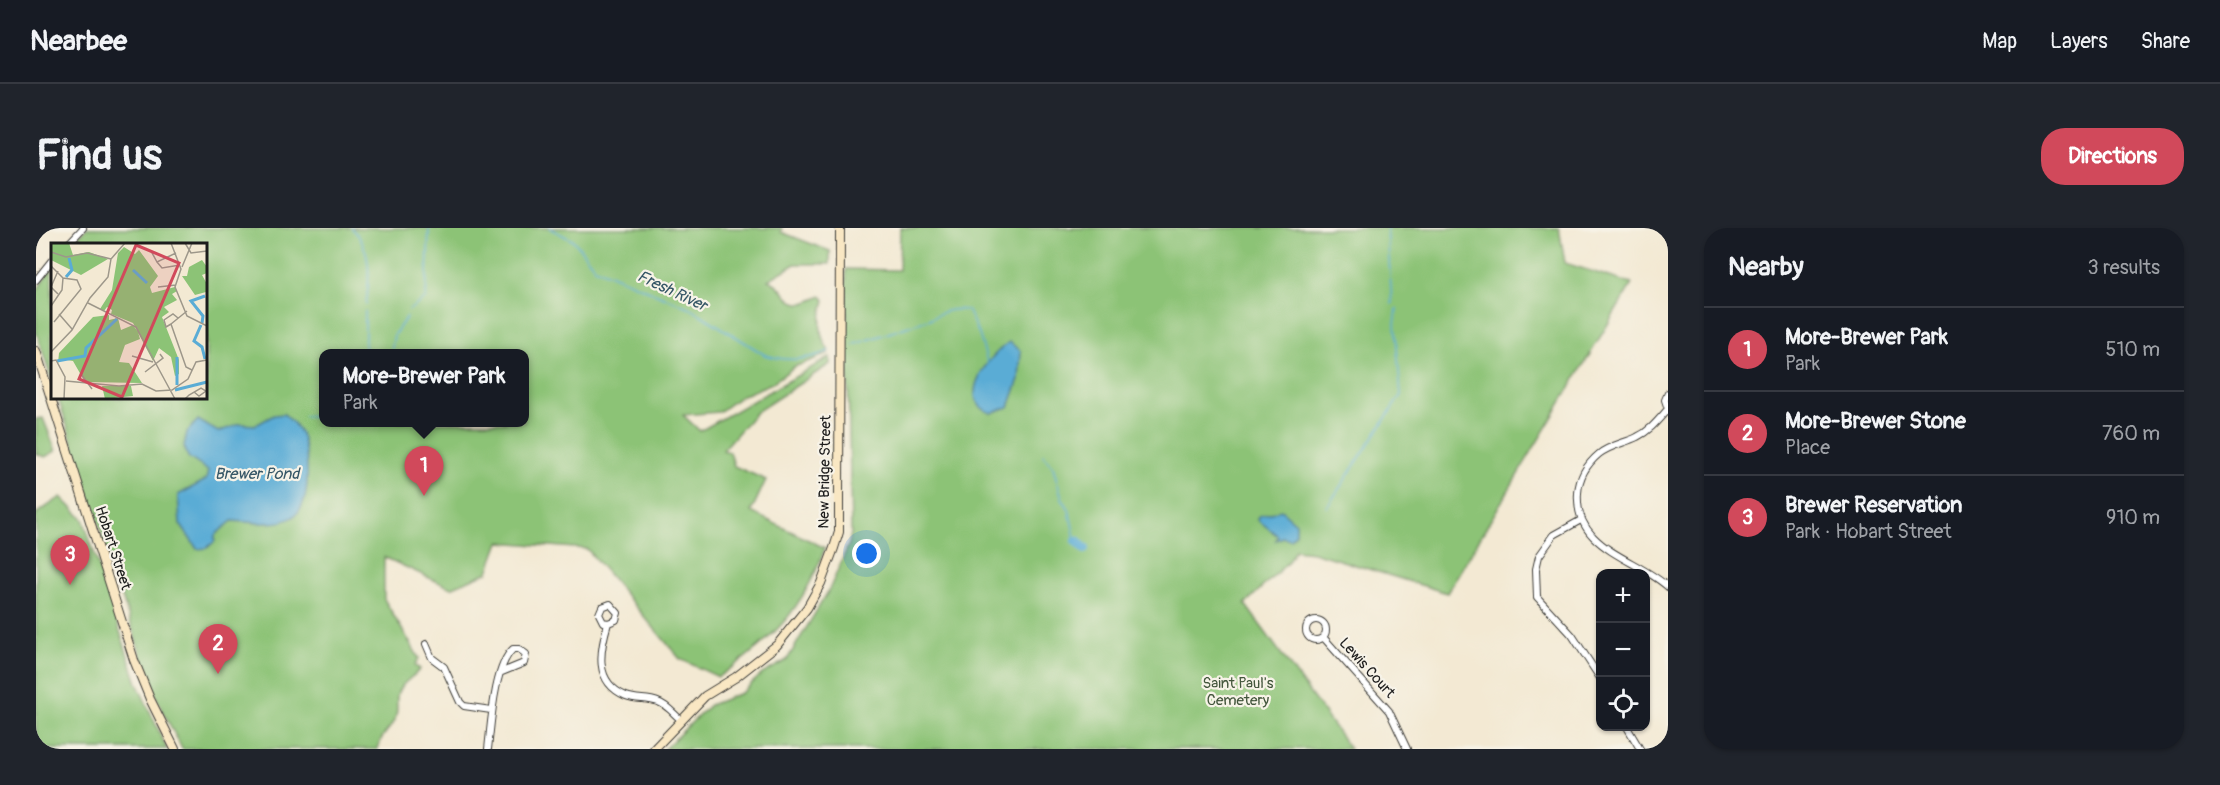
<!DOCTYPE html>
<html lang="en">
<head>
<meta charset="utf-8">
<style>
  body { margin:0; font-family:Pangolin,sans-serif; background:#20242c; color:#f1f3f6 }
  .controls { position:absolute; right:18px; bottom:18px; display:grid; overflow:hidden; border-radius:12px; box-shadow:0 2px 4px #0004 }
  .controls button { width:54px; height:54px; display:grid; place-items:center; padding:0; border:0; border-bottom:2px solid #363941; background:#171b24; color:#f1f3f6; font:30px sans-serif }
  .you { position:absolute; left:831px; top:326px; width:21px; height:21px; margin:-15px; border:4px solid #fff; border-radius:50%; background:#1a73e8; box-shadow:0 0 0 9px #1a73e833 }
  .badge { display:grid; place-items:center; width:39px; height:39px; border-radius:50%; background:#d1495b; color:#fff; font-size:20px; font-weight:700 }
  .pin { position:absolute; translate:-50% -50px; filter:drop-shadow(0 2px 3px #0008) }
  .pin::after { content:''; position:absolute; top:32px; width:21px; height:18px; background:inherit; clip-path:polygon(0 0,100% 0,50% 100%) }
  .popup { position:absolute; left:283px; top:121px; width:210px; height:78px; box-sizing:border-box; display:grid; place-content:center; border-radius:12px; background:#171b24; filter:drop-shadow(0 2px 4px #0005); font-size:20px; white-space:nowrap; color:#9ea1a6 }
  .popup b { font-size:22px; color:#f1f3f6 }
  .popup::after { content:''; position:absolute; left:50%; top:100%; margin-left:-12px; border:12px solid transparent; border-top-color:#171b24 }
  .list { margin:0; padding:0; list-style:none }
  h2 { display:flex; justify-content:space-between; align-items:center; height:78px; margin:0; padding:0 24px; font-size:26px }
  h2 small { font-size:20px; font-weight:400; color:#9ea1a6 }
  .list li { display:grid; grid-template-columns:39px 1fr auto; gap:18px; align-items:center; box-sizing:border-box; height:84px; padding:0 24px; border-top:2px solid #363941 }
  .list b { display:block; font-size:22px; white-space:nowrap }
  .list p { margin:0; font-size:20px; white-space:nowrap; color:#9ea1a6 }
  .list em { font-size:20px; font-style:normal; color:#9ea1a6 }
  .icon { flex:none; width:33px; height:33px; fill:none; stroke:currentColor; stroke-width:2; stroke-linecap:round; stroke-linejoin:round }
  .map { position:relative; flex:none; width:1632px; height:521px; overflow:hidden; border-radius:24px }
  header { display:flex; align-items:center; gap:36px; box-sizing:border-box; height:84px; padding:0 30px; background:#171b24; border-bottom:2px solid #363941 }
  header strong { font-size:28px }
  nav { display:flex; gap:33px; margin-inline-start:auto; font-size:21px }
  .intro { display:flex; align-items:center; justify-content:space-between; box-sizing:border-box; height:144px; padding:0 36px }
  h1 { margin:0; font-size:42px }
  .button { padding:15px 27px; border-radius:24px; background:#d1495b; color:#fff; font-size:21px; font-weight:700 }
  main { display:flex; gap:36px; padding:0 36px }
  aside { flex:1; background:#171b24; border-radius:24px; box-shadow:0 2px 4px #0004 }
  .map>svg:first-child { display:block }
  .green { fill:#8cc376; stroke:#547049; stroke-width:1.5; fill-rule:evenodd }
  .water { fill:#5aacd5; stroke:#3b6478; stroke-width:1.5 }
  .lines { fill:none; stroke-linecap:round; stroke-linejoin:round }
  .stream { stroke:#5aacd5; stroke-width:1.5 }
  .river { stroke:#5aacd5; stroke-width:10 }
  .street-casing { stroke:#3c3b37; stroke-width:8 }
  .secondary-casing { stroke:#3c3b37; stroke-width:10 }
  .street { stroke:#fff; stroke-width:6 }
  .secondary { stroke:#f9e7c3; stroke-width:8 }
  .labels { text-anchor:middle; dominant-baseline:central; stroke-width:4.5; stroke-linejoin:round; paint-order:stroke }
  .street-label { font-size:15px; fill:#1c1c1c; stroke:#f7f3e8 }
  .park-label { font-size:15px; fill:#43563c; stroke:#f7f3e8 }
  .water-label { font-size:16px; font-style:italic; fill:#355666; stroke:#f7f3e8 }
  .inset-river { fill:none; stroke:#5aacd5; stroke-width:3 }
  .inset-road { fill:none; stroke:#9d978a; stroke-width:1.5 }
  .view { fill:#d1495b; fill-opacity:0.15; stroke:#d1495b; stroke-width:3 }
  .inset-edge { fill:none; stroke:#1c1c1c; stroke-width:3 }
</style>
</head>
<body>
<header>
<strong>Nearbee</strong>
<nav><a>Map</a><a>Layers</a><a>Share</a></nav>
</header>
<div class="intro"><h1>Find us</h1><a class="button">Directions</a></div>
<main>
<div class="map">
<svg width="1632" height="521" viewBox="0 0 1632 521">
  <rect width="100%" height="100%" fill="#f7f3e8"/>
  <filter id="ink" filterUnits="userSpaceOnUse"><feTurbulence type="fractalNoise" baseFrequency=".0167" numOctaves="2"/><feDisplacementMap in="SourceGraphic" scale="12" xChannelSelector="R" yChannelSelector="G"/><feConvolveMatrix kernelMatrix="1 2 1 2 8 2 1 2 1" color-interpolation-filters="sRGB"/></filter>
  <filter id="wash" filterUnits="userSpaceOnUse"><feTurbulence type="fractalNoise" baseFrequency=".008" numOctaves="4" result="noise"/><feDisplacementMap in="SourceGraphic" scale="24" xChannelSelector="R" yChannelSelector="G"/><feGaussianBlur stdDeviation="1.35" result="paint"/><feColorMatrix in="noise" values="0 0 0 0 0 0 0 0 0 0 0 0 0 0 0 0 0 1.4 0 .05"/><feComposite in="paint" operator="in"/></filter>
  <g filter="url(#wash)">
    <rect width="100%" height="100%" fill="#f3e9d3"/>
    <!-- green -->
    <path class="green" d="M51,0H746L745,4L794,23V36H759L732,52C750,58 749,77 767,75C774,74 780,70 786,68L789,72C784,90 781,105 792,121V126L758,139L736,155L705,168L683,184L647,187L664,203L794,129V136L720,184L687,222L694,224L698,238L730,252L715,284L789,320C767,382 736,413 682,449L644,431L551,321L463,314L452,344L415,360L348,329V371L383,430L379,438L384,441C377,450 361,457 361,470C360,478 363,484 358,493C352,505 345,506 341,521H146L122,473L107,434L22,170H170V16H35ZM288,125H488V194H288Z
      M864,0H1523L1529,35L1596,56L1411,365L1277,324L1259,322L1251,335L1209,376L1314,521H628L674,477L705,465L726,446L751,432L793,362L813,316L815,305L810,41L863,42Z
      M16,39V154L0,103V64Z
      M7,190L20,223L9,229L0,226V191Z
      M25,269L47,291L101,455L131,521H0V286Z"/>
    <!-- water -->
    <path class="water" d="M973,114L985,123L983,151L973,179L955,185C918,171 954,127 973,114Z
      M248,186C255,193 263,199 266,208C272,228 277,275 257,289C242,299 213,294 196,293L179,307V313L171,320L161,321L144,296L142,267L170,252L172,243L152,229L148,218L151,204L162,192L182,204L204,196L220,197L238,187Z
      M1245,282L1260,295V305L1254,311L1246,309L1240,312L1242,308L1222,292L1223,288Z"/>
    <g class="lines">
      <!-- stream -->
      <path class="stream" d="M316,0C336,20 334,50 330,76
        M513,0L538,13L559,40L654,80L729,127C752,134 771,132 793,123
        M1351,0L1356,76
        M373,82L390,70L393,0
        M329,83V125
        M817,117L894,91C907,83 916,80 931,82L943,106L952,136
        M355,125L358,107L371,88
        M268,188L288,190
        M1007,227L1017,239L1026,270L1033,281L1039,310
        M1291,279L1365,167L1359,96L1361,81"/>
      <!-- river -->
      <path class="river" d="M1041,313L1049,321"/>
    </g>
  </g>
  <g filter="url(#ink)">
    <g class="lines">
      <defs>
        <path id="street" d="M32,16L47,0
          M0,52L16,32
          M1632,165L1629,172L1632,181
          M1632,181C1623,191 1614,203 1601,209C1589,215 1574,217 1563,226C1551,236 1543,250 1542,265C1538,321 1599,329 1632,359
          M1545,292L1518,307L1503,328L1500,341L1501,369L1536,407L1564,450
          M1270 402a10 10 0 1 1 20 0a10 10 0 1 1-20 0Z
          M572,395L567,394L563,386L566,379L574,376L582,385L580,392L572,395C564,422 557,454 590,468C600,472 612,470 622,474C631,477 637,485 644,491
          M1287,409L1353,483L1371,521
          M390,416L396,430L408,439L424,474L428,478L455,482
          M1591,499L1604,521
          M452,521C455,497 458,438 477,421H483L490,426L488,435L466,444"/>
        <path id="secondary" d="M0,123L98,432L114,471L139,521
          M618,521L669,468L700,449L741,417L771,380L785,355L798,320L803,304V271L804,0"/>
      </defs>
      <!-- street casing -->
      <use href="#street" class="street-casing"/>
      <!-- secondary casing -->
      <use href="#secondary" class="secondary-casing"/>
      <!-- street -->
      <use href="#street" class="street"/>
      <!-- secondary -->
      <use href="#secondary" class="secondary"/>
    </g>
  </g>
  <g class="labels">
    <!-- street labels -->
    <g class="street-label">
      <text transform="translate(789 244) rotate(-89)">New Bridge Street</text>
      <text transform="translate(77 320) rotate(72)">Hobart Street</text>
      <text transform="translate(1331 440) rotate(48)">Lewis Court</text>
    </g>
    <!-- park labels -->
    <g class="park-label">
      <text x="1202" y="455">Saint Paul's<tspan x="1202" dy="17">Cemetery</tspan></text>
    </g>
    <!-- water labels -->
    <g class="water-label">
      <text transform="translate(636 63) rotate(25)">Fresh River</text>
      <text x="221" y="246">Brewer Pond</text>
    </g>
  </g>
  <!-- overview -->
  <g transform="translate(15 15)">
    <rect width="156" height="156" fill="#f3e9d3"/>
    <path d="M0,0H18L22,12L38,9L57,16L30,32L0,17ZM73,4L84,11L88,7L107,33L99,44L101,50L124,44L126,48L121,51L126,57L113,64L118,69L111,74L128,117V131L124,133L120,114L108,105L102,118L82,80L60,71L61,67L56,64L53,68L49,66L61,47L67,10ZM151,17L156,24V30L151,32L156,41V60L155,49L144,52L131,33H136L138,24ZM58,72V77L67,75L70,87L82,82L87,89L89,96L74,102L68,119L78,120L91,140L34,139L22,118L10,116L7,120L8,110L42,74ZM51,143H80L82,153L54,156Z" fill="#8cc376"/>
    <path class="inset-river" d="M82,27L96,40M15,34L21,27L18,15M151,80L152,73L140,58L154,53M150,82L143,98L151,104L154,116M6,118L34,113L35,105L66,76M126,142V114M124,147L156,139"/>
    <path class="inset-road" d="M120,0L130,26L124,44L136,73L156,83M134,0L140,10L156,8M100,8L106,19L125,10M0,9L15,14L36,10L60,16M106,19L111,25L129,22M0,23L12,35L11,47L0,63M131,24L141,0M107,44L125,42M7,51L0,44L7,28M37,60L85,84L124,156M8,71L21,86M3,79L30,46L26,37L12,35M120,81L135,124L141,127M120,81L115,84L113,77L122,71L127,75M120,81L136,68M0,109L21,87L39,55L57,34L60,16L74,0M81,113L102,119M0,118L5,117L14,134L13,156M94,129L112,115L109,111M30,131L41,146M15,138L68,143L91,141L105,148L121,147L137,136L145,119L156,117M134,156L138,152L150,145L155,148L148,153L143,149"/>
    <path class="view" d="M85,2L128,20L71,154L28,136Z"/>
    <rect width="156" height="156" class="inset-edge"/>
  </g>
</svg>
<div class="controls">
<button>+</button>
<button>−</button>
<button><svg class="icon" aria-label="locate" viewBox="0 0 24 24"><circle cx="12" cy="12" r="6"/><path d="M12 2v4M12 18v4M2 12h4M18 12h4"/></svg></button>
</div>
<div class="you"></div>
<div class="pin badge" style="left:388px;top:268px">1</div>
<div class="popup"><b>More-Brewer Park</b>Park</div>
<div class="pin badge" style="left:182px;top:446px">2</div>
<div class="pin badge" style="left:34px;top:357px">3</div>
</div>
<aside>
<h2>Nearby<small>3 results</small></h2>
<ul class="list">
<li><span class="badge">1</span><div><b>More-Brewer Park</b><p>Park</p></div><em>510 m</em></li>
<li><span class="badge">2</span><div><b>More-Brewer Stone</b><p>Place</p></div><em>760 m</em></li>
<li><span class="badge">3</span><div><b>Brewer Reservation</b><p>Park · Hobart Street</p></div><em>910 m</em></li>
</ul>
</aside>
</main>
</body>
</html>
